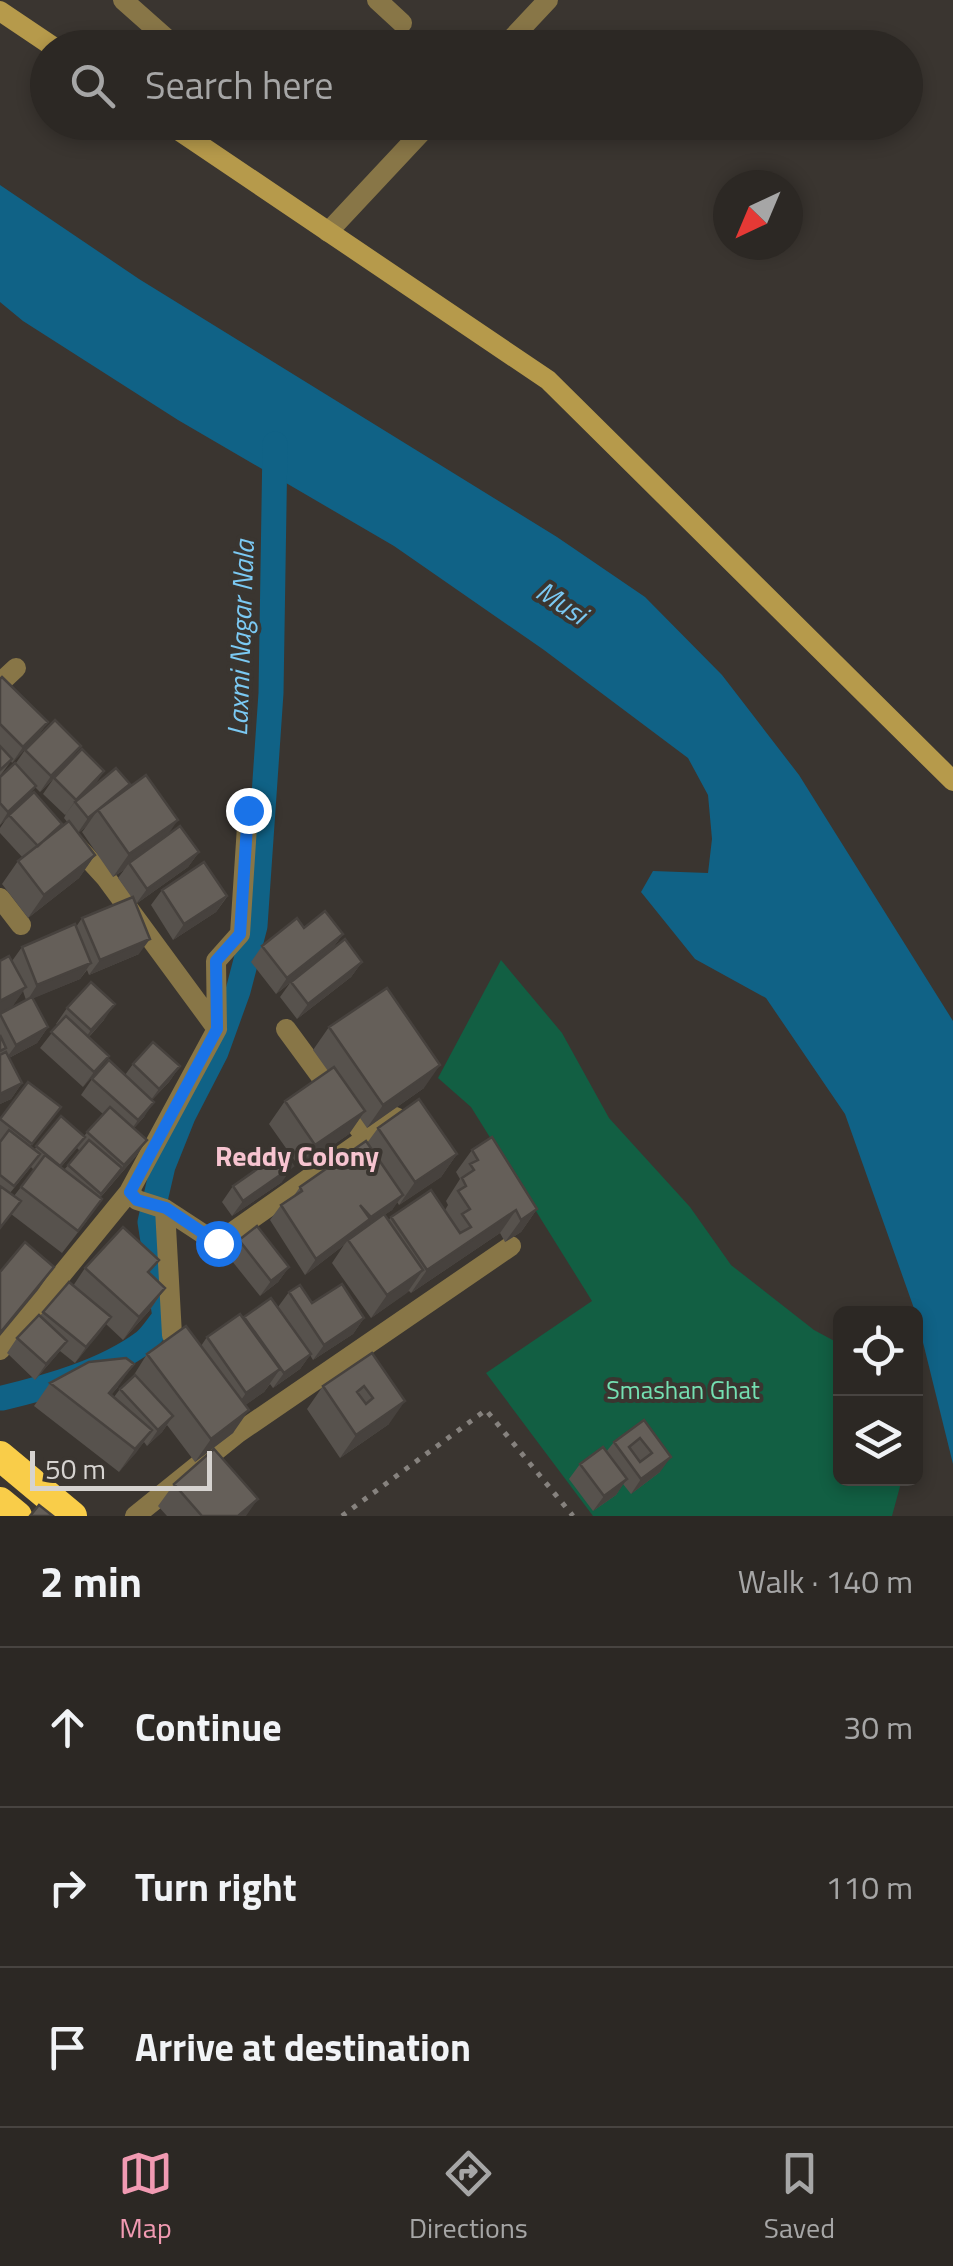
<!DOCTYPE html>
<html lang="en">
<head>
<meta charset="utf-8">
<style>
  body { margin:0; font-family:"Titillium Web",sans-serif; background:#34302c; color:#f1f3f6 }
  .controls { position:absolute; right:30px; bottom:30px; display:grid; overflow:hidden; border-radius:15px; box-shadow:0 5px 15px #0003 }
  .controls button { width:90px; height:90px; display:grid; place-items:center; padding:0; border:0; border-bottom:2px solid #484441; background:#2c2824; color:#f1f3f6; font:50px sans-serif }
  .compass { position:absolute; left:713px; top:170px; width:90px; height:90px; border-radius:50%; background:#2c2824; box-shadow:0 5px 15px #0003; rotate:224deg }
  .scale { position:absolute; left:30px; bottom:25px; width:182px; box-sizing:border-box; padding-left:10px; border:5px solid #d6d3d0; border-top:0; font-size:28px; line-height:35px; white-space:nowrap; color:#d6d3d0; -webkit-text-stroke:8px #3a3530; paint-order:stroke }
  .stop { position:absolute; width:30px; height:30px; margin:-22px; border:8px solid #1a73e8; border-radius:50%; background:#fff }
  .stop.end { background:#1a73e8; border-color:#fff; box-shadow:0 2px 10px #0008 }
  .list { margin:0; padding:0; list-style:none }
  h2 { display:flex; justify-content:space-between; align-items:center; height:130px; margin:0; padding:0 40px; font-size:42px }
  h2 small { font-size:32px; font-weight:400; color:#a6a6a6 }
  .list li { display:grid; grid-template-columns:65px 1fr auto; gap:30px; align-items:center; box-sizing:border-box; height:160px; padding:0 40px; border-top:2px solid #484441 }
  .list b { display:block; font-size:38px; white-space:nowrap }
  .list em { font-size:32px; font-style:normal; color:#a6a6a6 }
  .icon { flex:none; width:55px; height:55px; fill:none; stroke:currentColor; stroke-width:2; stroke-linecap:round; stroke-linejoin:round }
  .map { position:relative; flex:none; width:953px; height:1516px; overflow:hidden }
  .search { position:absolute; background:#2c2824; box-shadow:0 5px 15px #0003; left:30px; right:30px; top:30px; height:110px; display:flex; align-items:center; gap:25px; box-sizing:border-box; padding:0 35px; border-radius:55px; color:#a6a6a6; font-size:38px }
  .sheet { height:610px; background:#2c2824 }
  nav { display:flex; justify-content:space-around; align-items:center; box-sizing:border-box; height:140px; border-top:2px solid #484441; background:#2c2824; font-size:28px; color:#a6a6a6 }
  nav a { display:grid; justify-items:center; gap:5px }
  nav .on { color:#f19ab2 }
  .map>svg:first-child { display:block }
  .green { fill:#125f43 }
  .water { fill:#106286 }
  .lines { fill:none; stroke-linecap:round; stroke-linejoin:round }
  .canal { stroke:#106286; stroke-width:25 }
  .path { stroke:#86827e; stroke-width:5; stroke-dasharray:5 8; stroke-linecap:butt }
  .street { stroke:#887647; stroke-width:20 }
  .secondary { stroke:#b69a4b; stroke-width:20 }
  .highway { stroke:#f9cd49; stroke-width:30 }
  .wall { fill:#57524d; fill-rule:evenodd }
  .shaded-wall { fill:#47423e }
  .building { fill:#655f59; stroke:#47423e; stroke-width:2.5; fill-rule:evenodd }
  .route { stroke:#1a73e8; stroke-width:12 }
  .labels { text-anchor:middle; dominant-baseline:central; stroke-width:8; stroke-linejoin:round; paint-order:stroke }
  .park-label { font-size:25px; fill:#74e0b2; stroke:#3a3530 }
  .water-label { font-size:28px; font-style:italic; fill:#7bc9f3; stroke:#3a3530 }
  .neighbourhood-label { font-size:28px; font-weight:bold; fill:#f7c4d0; stroke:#3a3530 }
</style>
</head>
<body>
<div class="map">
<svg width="953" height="1516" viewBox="0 0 953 1516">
  <rect width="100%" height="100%" fill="#3a3530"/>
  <!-- green -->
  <path class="green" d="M501,960L562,1033L609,1118L690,1207L731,1265L814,1330L840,1344V1478L902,1479L892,1516H593L486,1373L592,1301L471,1107L438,1078Z"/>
  <!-- water -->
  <path class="water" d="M0,185L139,279L557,537L645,597L722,675L799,775L953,1021V1464L916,1314L845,1114L766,998L695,959L641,892L653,871L708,873L712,839L708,795L688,758L544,650L394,546L178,420L23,321L0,302Z"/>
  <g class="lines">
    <!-- canal -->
    <path class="canal" d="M2,1398C49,1387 105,1371 144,1342C152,1336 158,1325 165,1317L150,1222L163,1166L183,1116L216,1052L238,991L255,926L271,693L275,444"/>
    <!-- path -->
    <path class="path" d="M342,1516L486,1410L573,1516"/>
    <!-- street -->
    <path class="street" d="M123,0L176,47
      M377,0L402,23
      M503,48L548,0
      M328,232L431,122
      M0,683L16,668
      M0,898L21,925
      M217,1029L216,961L240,934L248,811
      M286,1029L366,1138
      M129,1192L137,1200L165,1209L217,1243L396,1117
      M165,1209L172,1335L187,1357
      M0,1350L129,1192L217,1029L106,878L74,843
      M135,1516L238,1433L511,1246"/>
    <!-- secondary -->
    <path class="secondary" d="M0,11L55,48
      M166,122L548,380L953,781"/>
    <!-- highway -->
    <path class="highway" d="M0,1456L72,1516
      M0,1502L17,1516"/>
  </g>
  <!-- wall -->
  <path class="wall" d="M0,679L48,722L37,737L12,763L11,761L0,776Z
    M25,750L70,761L93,787L130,784L125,790L167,836L199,852L188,867L136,904L139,954L89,975L87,970L80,979L33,998L48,1027L37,1043L9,1058L22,1083L11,1099L0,1104V961H12L22,947L76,927L82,918L132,898L118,878L124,870L113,877L82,832L86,827L78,833L95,855L79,878L28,918L2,884L18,861L23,858L0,833V828L6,819L0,825V777L16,763ZM54,778L43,794L65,815L66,814L64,818L68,823L58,830L62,824L28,798L35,787L40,792ZM23,991L26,1000L11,1008Z
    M162,890L227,897L216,912L173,940L151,905Z
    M304,928L343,934L332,949L362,962L351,977L297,1019L280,997L290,983L276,994L251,962L262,946Z
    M67,1008L104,1020L89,1037L109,1056L83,1087L40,1048L58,1025L56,1024Z
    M329,1027L424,1088L367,1128L360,1118L349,1134L300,1168L269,1124L285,1101L328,1071L313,1050Z
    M133,1064L180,1066L169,1082L152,1100L144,1117L134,1128L147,1140L136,1156L100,1198L86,1222L62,1253L11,1214L0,1229V1118L50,1122L30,1147L34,1150L61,1116L84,1136L103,1114L81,1095L92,1079L125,1075ZM77,1148L80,1151L64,1170L61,1167ZM31,1167L34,1170L14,1196L10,1193Z
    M378,1128L457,1154L441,1177L399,1205L397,1202L392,1210L384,1215L388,1221L391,1217L445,1210L448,1205L446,1201L460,1179L456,1172L472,1150L537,1209L521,1232L505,1242L500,1233L411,1293L409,1291L371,1318L332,1263L344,1245L305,1275L270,1220L281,1205L293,1197L300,1187L367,1143Z
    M282,1182L232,1216L222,1202L233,1186Z
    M239,1240L289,1267L278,1282L260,1296L228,1256Z
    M85,1268L149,1273L165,1288L149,1311L123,1340L106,1324L75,1363L60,1351L35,1380L7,1353L17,1338L40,1316L69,1282L73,1286Z
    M289,1292L312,1303L364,1318L353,1334L313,1360L310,1355L300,1369L273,1388L270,1384L264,1392L245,1405L233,1433L195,1462L167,1425L162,1432L147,1446L144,1442L119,1472L34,1406L50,1383L118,1387L111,1395L114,1397L120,1389L132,1378L147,1354L201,1346L207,1337L244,1317L278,1307Z
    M372,1353L389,1424L340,1458L307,1409L323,1386Z
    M644,1420L660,1472L631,1494L623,1484L616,1495L593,1511L569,1479L580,1464L606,1452L614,1442Z
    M174,1484L246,1516H167L158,1506Z"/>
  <!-- shaded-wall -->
  <path class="shaded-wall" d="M48,722L37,737L12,763L23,747Z
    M81,746L70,761L40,792L51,776Z
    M104,771L94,787L75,802L65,815L76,800Z
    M36,786L25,802L0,825L8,812Z
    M97,811L86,827L77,834L88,818Z
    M178,820L162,843L129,863L124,870L113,877L129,854Z
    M199,852L188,867L136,904L147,889Z
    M95,855L79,878L28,918L44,895Z
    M227,896L216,912L173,940L184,924Z
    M343,934L332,949L276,994L287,978Z
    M150,939L139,954L89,975L100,960Z
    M362,962L351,977L297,1019L308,1004Z
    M91,963L80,979L27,1001L37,985Z
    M26,987L10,1010L0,1015V1001Z
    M115,1004L104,1020L80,1046L91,1030Z
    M48,1027L37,1043L5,1060L16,1045Z
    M109,1056L98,1071L83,1087L94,1072Z
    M440,1065L424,1088L367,1128L383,1105Z
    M180,1066L169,1082L148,1104L159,1089Z
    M22,1083L11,1099L0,1104V1094Z
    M154,1102L144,1117L127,1136L138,1120Z
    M365,1111L349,1134L300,1168L315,1145Z
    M147,1140L136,1156L90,1209L124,1165Z
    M457,1154L441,1177L399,1205L415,1182Z
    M293,1166L282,1182L232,1216L243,1201Z
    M403,1195L392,1210L348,1240L344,1245L305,1275L316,1259L371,1217Z
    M537,1209L521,1232L505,1242L521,1220Z
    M516,1210L500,1233L411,1293L427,1270Z
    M54,1267L38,1290L0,1336V1333Z
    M289,1267L278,1282L260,1296L271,1281Z
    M423,1270L407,1293L371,1318L387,1295Z
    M165,1288L149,1311L123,1340L139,1317Z
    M111,1317L100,1333L75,1363L86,1347Z
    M364,1318L353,1334L313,1360L324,1345Z
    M67,1341L56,1356L35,1380L46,1364Z
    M311,1354L300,1369L273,1388L284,1373Z
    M134,1364L118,1387L93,1415L109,1393Z
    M280,1369L264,1392L230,1416L246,1393Z
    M405,1401L389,1424L340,1458L356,1435Z
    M249,1410L233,1433L195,1462L211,1439Z
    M173,1416L162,1432L147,1446L158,1430Z
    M152,1430L136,1453L119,1472L135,1449Z
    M671,1457L660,1472L631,1494L641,1479Z
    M627,1479L616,1495L593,1511L604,1496Z
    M258,1499L246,1516H238Z"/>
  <!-- building -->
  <path class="building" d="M2,677L48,722L23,747L0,724V679Z
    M55,720L81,746L51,776L25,750Z
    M0,746L12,759L0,770Z
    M82,749L104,771L76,800L54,778Z
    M15,763L36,786L8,812L0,803V777Z
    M116,768L130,784L88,818L75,802Z
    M146,775L178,820L129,854L98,810Z
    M34,792L62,824L38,846L9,815Z
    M69,821L95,855L44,895L18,861Z
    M180,826L199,852L147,889L129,863Z
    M204,862L227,896L184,924L162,890Z
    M133,897L150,939L100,960L82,918Z
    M325,911L343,934L287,978L262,946L297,918L304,928Z
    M75,924L91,963L37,985L22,947Z
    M345,939L362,962L308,1004L291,982Z
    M9,956L26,987L0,1001V961Z
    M91,982L115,1004L91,1030L67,1008Z
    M387,988L440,1065L383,1105L329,1027Z
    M32,997L48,1027L16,1045L0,1014Z
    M66,1016L109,1056L94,1072L51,1032Z
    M0,1035L6,1048L0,1051Z
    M153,1042L180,1066L159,1089L133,1064Z
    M6,1052L22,1083L0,1094V1055Z
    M109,1060L154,1102L138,1120L92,1079Z
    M334,1067L365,1111L315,1145L285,1101Z
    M28,1082L61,1107L32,1144L0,1119Z
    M419,1099L457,1154L415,1182L378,1128Z
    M110,1107L147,1140L124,1165L87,1132Z
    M61,1116L85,1137L60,1166L36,1146Z
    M9,1130L40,1154L14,1186L0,1175V1142Z
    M492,1137L537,1209L521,1220L516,1210L427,1270L391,1217L431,1190L460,1233L471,1227L462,1214L470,1209L458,1191L466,1186L462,1178L474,1170L470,1164L478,1160L472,1150Z
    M89,1140L122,1168L101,1194L68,1165Z
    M366,1141L403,1195L371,1217L360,1205L370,1219L316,1259L281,1205L302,1191L300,1187Z
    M283,1151L293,1166L243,1201L233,1186Z
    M45,1155L102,1199L78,1231L21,1187Z
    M0,1186L21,1201L0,1228Z
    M384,1214L423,1270L387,1295L348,1240Z
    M257,1226L289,1267L271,1281L239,1240Z
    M123,1227L159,1260L148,1272L165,1288L139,1317L85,1268Z
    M25,1242L54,1267L0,1333V1272Z
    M69,1282L111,1317L86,1347L43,1312Z
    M342,1284L364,1318L324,1345L289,1292L300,1285L312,1303Z
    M271,1298L311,1354L284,1373L244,1317Z
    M240,1314L280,1369L246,1393L207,1337Z
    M39,1315L67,1341L46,1364L17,1338Z
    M186,1326L249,1410L211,1439L147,1354Z
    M372,1353L405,1401L356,1435L323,1386ZM364,1386L373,1398L366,1404L357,1392Z
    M126,1358L134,1364L109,1393L152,1430L135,1449L50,1383L89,1362Z
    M135,1375L173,1416L158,1430L120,1389Z
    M644,1420L671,1457L641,1479L614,1442ZM640,1438L652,1453L640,1462L629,1447Z
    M603,1447L627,1479L604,1496L580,1464Z
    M214,1449L258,1499L238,1516H202L174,1484Z
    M39,1505L53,1516H30Z"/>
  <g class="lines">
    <!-- route -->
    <path class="route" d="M218,1243L166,1208L137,1200L130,1192L217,1029L216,961L240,934L248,810"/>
  </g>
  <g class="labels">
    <!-- park labels -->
    <g class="park-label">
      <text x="683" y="1390">Smashan Ghat</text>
    </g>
    <!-- water labels -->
    <g class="water-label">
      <text transform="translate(562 602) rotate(33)">Musi</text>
      <text transform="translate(240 638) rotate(-88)">Laxmi Nagar Nala</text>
    </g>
    <!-- neighbourhood labels -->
    <g class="neighbourhood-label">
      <text x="297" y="1155">Reddy Colony</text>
    </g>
  </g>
</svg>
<div class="controls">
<button><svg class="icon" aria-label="locate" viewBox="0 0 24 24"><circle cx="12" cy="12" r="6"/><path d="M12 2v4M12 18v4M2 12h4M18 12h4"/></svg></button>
<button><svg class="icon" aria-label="layers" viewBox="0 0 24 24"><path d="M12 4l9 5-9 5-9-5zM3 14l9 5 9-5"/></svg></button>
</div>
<svg class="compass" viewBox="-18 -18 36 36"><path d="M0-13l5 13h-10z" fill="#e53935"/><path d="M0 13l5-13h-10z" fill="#a6a6a6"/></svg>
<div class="scale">50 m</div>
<div class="stop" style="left:218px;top:1243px"></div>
<div class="stop end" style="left:248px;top:810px"></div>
<div class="search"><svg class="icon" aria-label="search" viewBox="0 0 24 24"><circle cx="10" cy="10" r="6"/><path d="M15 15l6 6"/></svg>Search here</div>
</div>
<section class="sheet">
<h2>2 min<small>Walk · 140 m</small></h2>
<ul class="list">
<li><svg class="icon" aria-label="ahead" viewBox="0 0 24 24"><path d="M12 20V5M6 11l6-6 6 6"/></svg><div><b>Continue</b></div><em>30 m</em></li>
<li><svg class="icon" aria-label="right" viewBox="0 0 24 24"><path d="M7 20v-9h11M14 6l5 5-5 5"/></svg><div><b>Turn right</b></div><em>110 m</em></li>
<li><svg class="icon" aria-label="arrive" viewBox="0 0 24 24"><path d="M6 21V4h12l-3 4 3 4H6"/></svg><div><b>Arrive at destination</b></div></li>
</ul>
</section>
<nav>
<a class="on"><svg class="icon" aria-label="map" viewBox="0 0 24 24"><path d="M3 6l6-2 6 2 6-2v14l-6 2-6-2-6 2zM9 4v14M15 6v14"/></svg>Map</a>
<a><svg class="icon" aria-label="directions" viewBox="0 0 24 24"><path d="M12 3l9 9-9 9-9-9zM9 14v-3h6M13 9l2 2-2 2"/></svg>Directions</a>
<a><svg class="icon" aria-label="saved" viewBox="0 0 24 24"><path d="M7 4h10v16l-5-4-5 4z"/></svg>Saved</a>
</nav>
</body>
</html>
